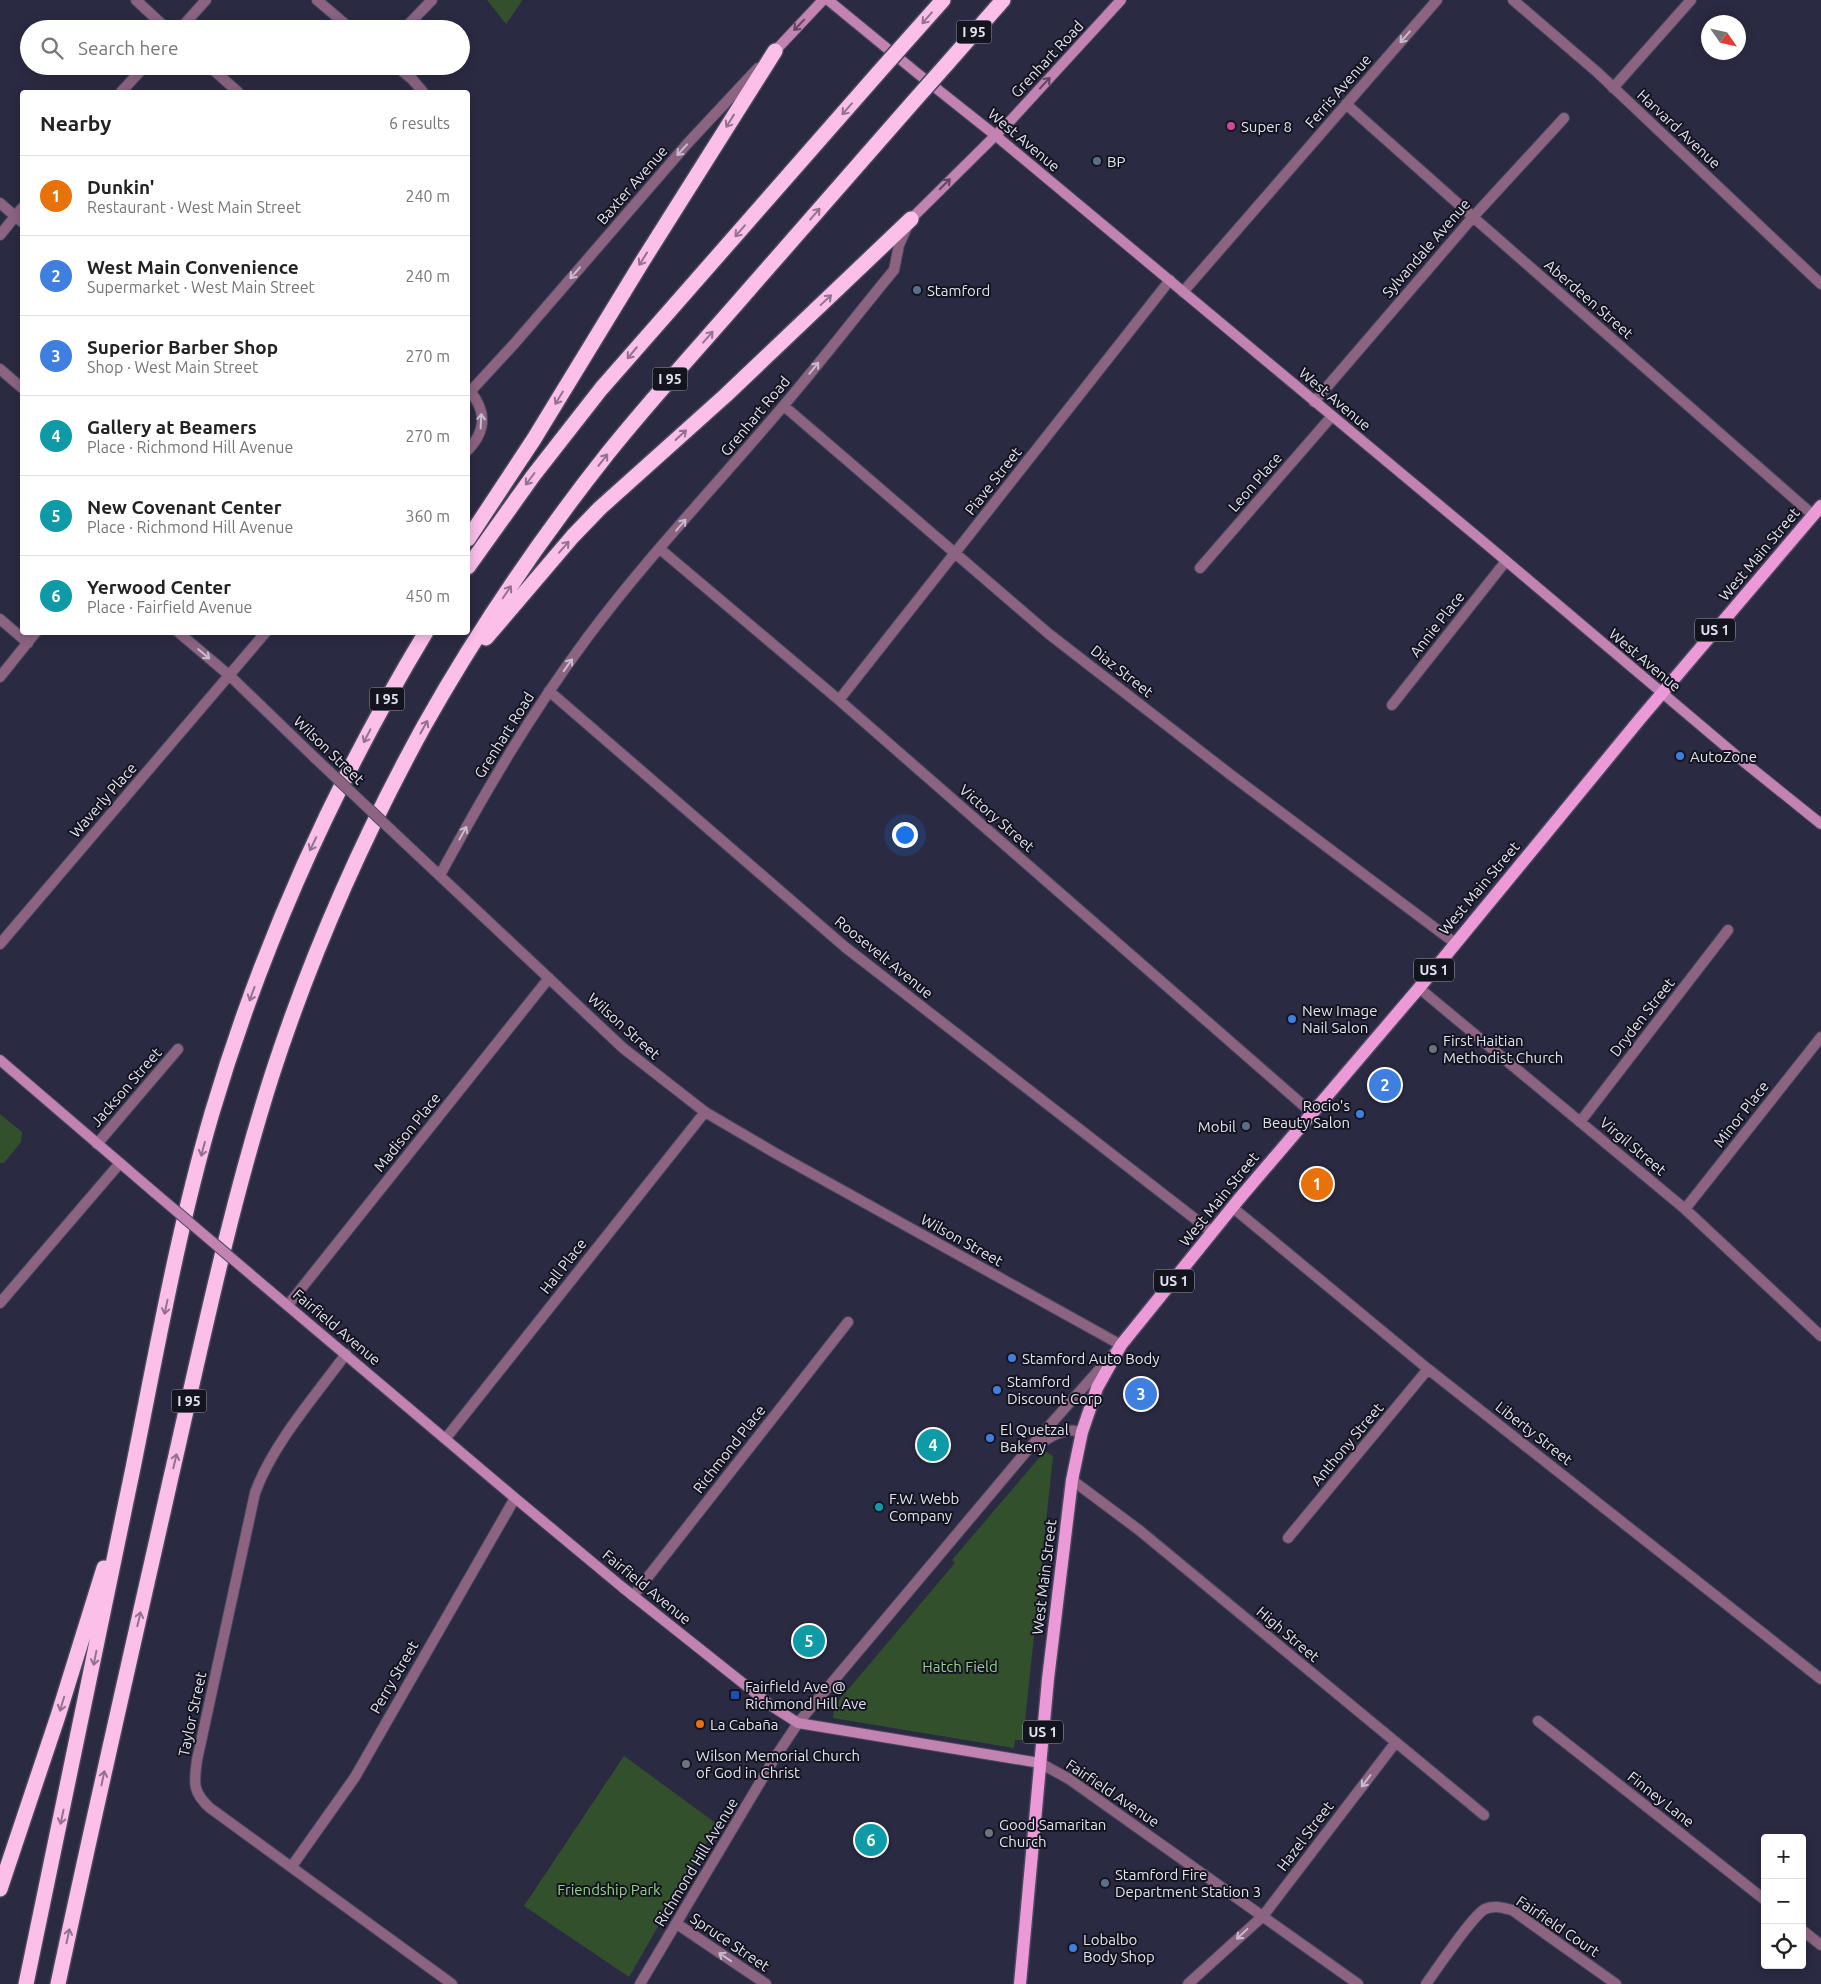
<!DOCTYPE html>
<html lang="en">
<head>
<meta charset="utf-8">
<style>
  body { margin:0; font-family:Ubuntu,sans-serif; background:#f2f2f2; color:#222 }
  .controls { position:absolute; right:15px; bottom:15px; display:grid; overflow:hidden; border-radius:5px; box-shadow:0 2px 12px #0003 }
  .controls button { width:45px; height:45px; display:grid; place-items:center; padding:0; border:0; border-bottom:1px solid #e0e0e0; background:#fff; color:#222; font:25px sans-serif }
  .compass { position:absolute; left:1701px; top:15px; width:45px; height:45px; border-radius:50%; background:#fff; box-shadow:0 2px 12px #0003; rotate:124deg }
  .you { position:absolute; left:904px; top:834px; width:18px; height:18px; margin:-12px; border:4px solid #fff; border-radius:50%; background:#1a73e8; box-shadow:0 0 0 8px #1a73e833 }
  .badge { display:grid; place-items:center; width:32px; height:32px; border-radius:50%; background:#111827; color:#fff; font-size:16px; font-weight:700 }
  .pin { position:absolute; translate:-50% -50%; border:2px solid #fff; box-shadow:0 1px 5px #0006 }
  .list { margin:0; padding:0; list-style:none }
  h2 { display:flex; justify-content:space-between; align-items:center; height:65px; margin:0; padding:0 20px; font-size:21px }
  h2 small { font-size:16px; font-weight:400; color:#767676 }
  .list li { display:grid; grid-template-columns:32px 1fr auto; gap:15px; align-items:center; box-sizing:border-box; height:80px; padding:0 20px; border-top:1px solid #e0e0e0 }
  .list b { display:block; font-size:19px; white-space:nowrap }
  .list p { margin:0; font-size:16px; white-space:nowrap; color:#767676 }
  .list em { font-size:16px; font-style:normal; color:#767676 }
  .icon { flex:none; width:28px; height:28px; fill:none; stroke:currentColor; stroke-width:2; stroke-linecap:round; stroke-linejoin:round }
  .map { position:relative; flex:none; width:1821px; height:1984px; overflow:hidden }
  .search { position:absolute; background:#fff; box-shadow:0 2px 12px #0003; left:20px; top:20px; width:450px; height:55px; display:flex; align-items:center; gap:12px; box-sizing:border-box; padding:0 18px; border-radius:28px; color:#767676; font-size:19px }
  .panel { position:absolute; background:#fff; box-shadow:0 2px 12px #0003; left:20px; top:90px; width:450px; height:545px; border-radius:5px }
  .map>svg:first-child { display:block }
  .green { fill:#33502d }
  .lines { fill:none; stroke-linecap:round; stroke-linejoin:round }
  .minor-casing { stroke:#48475f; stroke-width:12 }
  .tertiary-casing { stroke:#48475f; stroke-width:12 }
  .secondary-casing { stroke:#48475f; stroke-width:12 }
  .primary-casing { stroke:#48475f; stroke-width:15 }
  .motorway-casing { stroke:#48475f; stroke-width:18 }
  .minor { stroke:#8c6482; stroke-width:10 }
  .tertiary { stroke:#8c6482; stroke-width:10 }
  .secondary { stroke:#c282b2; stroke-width:10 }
  .primary { stroke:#ec99d7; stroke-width:12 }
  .motorway { stroke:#fbbfea; stroke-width:15 }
  .minor-bridge-casing { stroke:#48475f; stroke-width:12; stroke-linecap:butt }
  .secondary-bridge-casing { stroke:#48475f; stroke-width:12; stroke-linecap:butt }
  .motorway-bridge-casing { stroke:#48475f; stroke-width:18; stroke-linecap:butt }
  .minor-bridge { stroke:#8c6482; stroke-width:10 }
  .secondary-bridge { stroke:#c282b2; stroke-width:10 }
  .motorway-bridge { stroke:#fbbfea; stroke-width:15 }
  .oneway { stroke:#93728f }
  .oneway2 { stroke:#624661 }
  .oneway3 { stroke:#c8bcd0 }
  .hotel-dot { fill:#d1479c; stroke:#14141f; stroke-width:2 }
  .service-dot { fill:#5c6f8a; stroke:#14141f; stroke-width:2 }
  .shop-dot { fill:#3f7fe0; stroke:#14141f; stroke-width:2 }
  .worship-dot { fill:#6b7280; stroke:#14141f; stroke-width:2 }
  .culture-dot { fill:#0f9aa8; stroke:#14141f; stroke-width:2 }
  .transit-dot { fill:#1a4fb4; stroke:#14141f; stroke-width:2 }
  .food-dot { fill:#e8710a; stroke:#14141f; stroke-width:2 }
  .labels { text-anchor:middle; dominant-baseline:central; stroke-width:4; stroke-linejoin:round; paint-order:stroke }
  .shield { fill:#14141f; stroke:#a4a4b3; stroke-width:1 }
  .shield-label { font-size:14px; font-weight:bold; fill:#e1e1f2 }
  .street-label { font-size:15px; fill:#e1e1f2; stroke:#14141f }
  .poi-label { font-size:15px; fill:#e1e1f2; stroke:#14141f; text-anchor:start }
  .park-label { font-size:15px; fill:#95d188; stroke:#14141f }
</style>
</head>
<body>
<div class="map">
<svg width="1821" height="1984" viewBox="0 0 1821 1984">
  <rect width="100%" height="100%" fill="#2b2a43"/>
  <!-- green -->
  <path class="green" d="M487,0H521L522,1L506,24Z
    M0,1114L22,1132L21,1142L4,1163H0Z
    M1045,1451L1053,1456L1023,1740H1015L1014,1748L833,1718L835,1705L955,1563L952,1560Z
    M624,1756L717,1824L629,1977L524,1906Z"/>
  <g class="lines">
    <defs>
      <path id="minor" d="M136,0L167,29
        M317,0L351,29
        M180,29L206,0
        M404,29L432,0
        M209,66L238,92
        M396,66L412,79L423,92
        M1613,88L1691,0
        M121,92L145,66
        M1346,104L1473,217L1813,515
        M0,203L22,222
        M0,235L22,208
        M1183,292L1437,0
        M0,369L22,388
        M468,394L515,343L687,144L758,68
        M1314,402L1473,217L1564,118
        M784,406L1049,634L1231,775L1455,943
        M468,450C486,431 487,412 470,391
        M660,549L839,700L1312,1113
        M1200,568L1332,416
        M0,619L28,643
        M178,632L230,676L315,758
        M0,677L36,632
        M549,691L845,947L1212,1232
        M839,700L1170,280
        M1392,705L1506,561
        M405,843L623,1048L705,1112L775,1153L1121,1345L1025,1453L798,1723L774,1759L640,1984
        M440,875C484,794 531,713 587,638C642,564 707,495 767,425C809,377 848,326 889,276L894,270L899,245L907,227
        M0,944L266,632
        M1419,988L1685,1209L1821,1336
        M1580,1122L1728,930
        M97,1144L178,1049
        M1232,1207L1428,1369L1821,1679
        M1685,1209L1821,1037
        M0,1303L120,1163
        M288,1305L549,978
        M346,1354C315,1396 272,1445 255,1493L197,1760C194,1782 192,1792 210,1808L452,1984
        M446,1438L705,1112
        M1036,1446C1052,1436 1063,1427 1082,1432
        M1072,1480L1139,1530L1484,1815
        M1288,1538L1428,1369
        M633,1596L848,1322
        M1538,1721L1765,1900
        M292,1866L355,1777L515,1498
        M677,1924L766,1984
        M1802,1930L1821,1945
        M1188,1984L1263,1916L1396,1742
        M1426,1984C1437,1969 1472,1916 1485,1909C1495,1905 1503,1908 1512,1910L1616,1984"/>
      <path id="tertiary" d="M1513,0L1597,72L1821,284
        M1040,1763L1069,1779L1358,1984"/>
      <path id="secondary" d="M828,0L917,73L995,135L1492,549L1744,762L1821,824
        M775,51L823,0
        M911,219L1012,119L1121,0
        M0,1060L155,1193
        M256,1279L515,1498L622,1587L773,1707L798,1723L1040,1763"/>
      <path id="primary" d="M1020,1984L1048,1679L1072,1480L1082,1432L1097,1388L1121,1345L1239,1199L1419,988L1640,719L1821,506"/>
      <path id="motorway" d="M911,36L943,0
        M946,65L1003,0
        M468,539L534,439L642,262L775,51
        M468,567L533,476L601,389L879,72
        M486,638L573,536L600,508L726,395L911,219
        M0,1889L58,1716L104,1568
        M26,1984C63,1812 98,1640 133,1468C157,1349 178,1229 212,1113C262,944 335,783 426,632
        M58,1984C94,1814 133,1646 171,1477C202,1342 230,1207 272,1075C311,955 363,837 424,726C478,630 540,539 608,453C652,398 700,346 746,293C802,229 858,165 914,101"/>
    </defs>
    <!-- minor casing -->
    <use href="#minor" class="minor-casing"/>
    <!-- tertiary casing -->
    <use href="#tertiary" class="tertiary-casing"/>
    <!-- secondary casing -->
    <use href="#secondary" class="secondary-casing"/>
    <!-- primary casing -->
    <use href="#primary" class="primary-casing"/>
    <!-- motorway casing -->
    <use href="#motorway" class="motorway-casing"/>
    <!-- minor -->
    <use href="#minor" class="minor"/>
    <!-- tertiary -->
    <use href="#tertiary" class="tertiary"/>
    <!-- secondary -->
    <use href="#secondary" class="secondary"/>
    <!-- primary -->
    <use href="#primary" class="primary"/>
    <!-- motorway -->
    <use href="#motorway" class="motorway"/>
    <defs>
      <path id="minor-bridge" d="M315,758L405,843"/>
      <path id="secondary-bridge" d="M155,1193L256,1279"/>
      <path id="motorway-bridge" d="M879,72L911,36
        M914,101L946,65"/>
    </defs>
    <!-- minor-bridge casing -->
    <use href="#minor-bridge" class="minor-bridge-casing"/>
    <!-- secondary-bridge casing -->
    <use href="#secondary-bridge" class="secondary-bridge-casing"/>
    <!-- motorway-bridge casing -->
    <use href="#motorway-bridge" class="motorway-bridge-casing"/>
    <!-- minor-bridge -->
    <use href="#minor-bridge" class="minor-bridge"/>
    <!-- secondary-bridge -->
    <use href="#secondary-bridge" class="secondary-bridge"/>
    <!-- motorway-bridge -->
    <use href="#motorway-bridge" class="motorway-bridge"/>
  </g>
  <!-- one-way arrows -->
  <defs><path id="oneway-shaft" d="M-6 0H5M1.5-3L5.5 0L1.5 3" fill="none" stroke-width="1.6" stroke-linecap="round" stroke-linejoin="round" transform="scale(1.25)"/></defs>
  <g class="oneway">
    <use href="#oneway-shaft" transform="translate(927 18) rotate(131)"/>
    <use href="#oneway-shaft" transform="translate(847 109) rotate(131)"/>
    <use href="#oneway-shaft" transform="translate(730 121) rotate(122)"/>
    <use href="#oneway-shaft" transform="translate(815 214) rotate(-49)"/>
    <use href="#oneway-shaft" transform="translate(740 231) rotate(131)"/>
    <use href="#oneway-shaft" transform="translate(643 259) rotate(122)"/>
    <use href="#oneway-shaft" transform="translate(826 300) rotate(-43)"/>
    <use href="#oneway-shaft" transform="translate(708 337) rotate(-49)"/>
    <use href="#oneway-shaft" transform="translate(632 353) rotate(130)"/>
    <use href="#oneway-shaft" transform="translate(559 398) rotate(121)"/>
    <use href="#oneway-shaft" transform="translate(681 435) rotate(-42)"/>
    <use href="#oneway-shaft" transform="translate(603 460) rotate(-52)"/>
    <use href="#oneway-shaft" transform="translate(530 479) rotate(127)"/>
    <use href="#oneway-shaft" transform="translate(564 547) rotate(-49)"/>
    <use href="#oneway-shaft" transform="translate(507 592) rotate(-56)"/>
    <use href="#oneway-shaft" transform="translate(424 727) rotate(-61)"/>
    <use href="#oneway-shaft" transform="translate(367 736) rotate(118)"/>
    <use href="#oneway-shaft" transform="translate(313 844) rotate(116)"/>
    <use href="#oneway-shaft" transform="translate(252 994) rotate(110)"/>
    <use href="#oneway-shaft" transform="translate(203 1149) rotate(105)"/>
    <use href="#oneway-shaft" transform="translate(166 1307) rotate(102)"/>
    <use href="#oneway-shaft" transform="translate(175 1461) rotate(-77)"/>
    <use href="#oneway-shaft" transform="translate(139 1619) rotate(-77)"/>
    <use href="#oneway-shaft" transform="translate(95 1658) rotate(101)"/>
    <use href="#oneway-shaft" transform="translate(62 1704) rotate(107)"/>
    <use href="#oneway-shaft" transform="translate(103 1778) rotate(-78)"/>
    <use href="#oneway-shaft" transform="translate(62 1817) rotate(102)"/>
    <use href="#oneway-shaft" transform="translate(68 1936) rotate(-78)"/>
  </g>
  <g class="oneway2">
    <use href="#oneway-shaft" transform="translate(799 25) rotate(134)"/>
    <use href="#oneway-shaft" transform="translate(1045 83) rotate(-47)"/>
    <use href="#oneway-shaft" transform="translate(945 184) rotate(-45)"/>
  </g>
  <g class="oneway3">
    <use href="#oneway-shaft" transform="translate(1405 37) rotate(131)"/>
    <use href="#oneway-shaft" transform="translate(682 150) rotate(132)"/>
    <use href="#oneway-shaft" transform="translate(575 273) rotate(131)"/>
    <use href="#oneway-shaft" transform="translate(814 368) rotate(-51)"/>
    <use href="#oneway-shaft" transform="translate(481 421) rotate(-87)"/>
    <use href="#oneway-shaft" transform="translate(681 525) rotate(-49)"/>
    <use href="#oneway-shaft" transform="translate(204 654) rotate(40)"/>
    <use href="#oneway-shaft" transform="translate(568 665) rotate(-55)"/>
    <use href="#oneway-shaft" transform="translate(463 833) rotate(-61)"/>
    <use href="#oneway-shaft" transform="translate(1366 1781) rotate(127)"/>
    <use href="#oneway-shaft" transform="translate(1242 1934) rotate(137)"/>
    <use href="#oneway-shaft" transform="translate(725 1957) rotate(-146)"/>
  </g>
  <!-- markers -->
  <circle class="hotel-dot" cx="1231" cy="126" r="5"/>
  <g class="service-dot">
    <circle cx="1097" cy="161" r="5"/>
    <circle cx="917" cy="290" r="5"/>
    <circle cx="1246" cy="1126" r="5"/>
    <circle cx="1105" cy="1883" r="5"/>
  </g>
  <g class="shop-dot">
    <circle cx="1680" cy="756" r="5"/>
    <circle cx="1292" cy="1019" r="5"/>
    <circle cx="1360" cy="1114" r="5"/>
    <circle cx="1012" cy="1358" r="5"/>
    <circle cx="997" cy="1390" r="5"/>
    <circle cx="990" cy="1438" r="5"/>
    <circle cx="1073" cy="1948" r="5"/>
  </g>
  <g class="worship-dot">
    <circle cx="1433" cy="1049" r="5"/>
    <circle cx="686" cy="1764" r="5"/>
    <circle cx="989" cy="1833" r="5"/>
  </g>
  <circle class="culture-dot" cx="879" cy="1507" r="5"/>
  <rect class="transit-dot" x="730" y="1690" width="10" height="10" rx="2.5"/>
  <circle class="food-dot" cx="700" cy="1724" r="5"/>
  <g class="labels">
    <!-- shield labels -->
    <g class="shield">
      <rect x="956.5" y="20.5" width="35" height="23" rx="4"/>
      <rect x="652.5" y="367.5" width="35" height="23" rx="4"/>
      <rect x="1695" y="618.5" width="40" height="23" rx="4"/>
      <rect x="369.5" y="687.5" width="35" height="23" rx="4"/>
      <rect x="1414" y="958.5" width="40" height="23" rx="4"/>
      <rect x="1154" y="1269.5" width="40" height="23" rx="4"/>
      <rect x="171.5" y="1389.5" width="35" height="23" rx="4"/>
      <rect x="1023" y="1720.5" width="40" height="23" rx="4"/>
    </g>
    <g class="shield-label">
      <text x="974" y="32">I 95</text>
      <text x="670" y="379">I 95</text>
      <text x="1715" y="630">US 1</text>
      <text x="387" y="699">I 95</text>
      <text x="1434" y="970">US 1</text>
      <text x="1174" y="1281">US 1</text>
      <text x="189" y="1401">I 95</text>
      <text x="1043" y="1732">US 1</text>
    </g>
    <!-- street labels -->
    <g class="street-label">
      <text transform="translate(1047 59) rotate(-47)">Grenhart Road</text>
      <text transform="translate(1338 91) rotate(-49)">Ferris Avenue</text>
      <text transform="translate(1679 129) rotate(43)">Harvard Avenue</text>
      <text transform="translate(1024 140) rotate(40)">West Avenue</text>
      <text transform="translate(632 185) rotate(-49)">Baxter Avenue</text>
      <text transform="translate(1426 248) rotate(-49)">Sylvandale Avenue</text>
      <text transform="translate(1589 299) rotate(41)">Aberdeen Street</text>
      <text transform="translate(1335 399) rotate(40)">West Avenue</text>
      <text transform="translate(755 416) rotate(-50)">Grenhart Road</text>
      <text transform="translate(993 481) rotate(-52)">Piave Street</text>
      <text transform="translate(1255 482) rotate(-49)">Leon Place</text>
      <text transform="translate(1759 554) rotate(-50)">West Main Street</text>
      <text transform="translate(1437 624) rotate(-52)">Annie Place</text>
      <text transform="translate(1645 660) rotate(40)">West Avenue</text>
      <text transform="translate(1122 671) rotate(38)">Diaz Street</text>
      <text transform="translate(504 735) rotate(-58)">Grenhart Road</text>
      <text transform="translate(329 750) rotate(44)">Wilson Street</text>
      <text transform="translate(103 800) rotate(-49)">Waverly Place</text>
      <text transform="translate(997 818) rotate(41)">Victory Street</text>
      <text transform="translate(1479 888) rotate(-50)">West Main Street</text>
      <text transform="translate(884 957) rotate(39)">Roosevelt Avenue</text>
      <text transform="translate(1642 1017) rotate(-52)">Dryden Street</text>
      <text transform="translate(624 1026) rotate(42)">Wilson Street</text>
      <text transform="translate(126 1087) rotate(-49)">Jackson Street</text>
      <text transform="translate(1741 1114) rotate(-52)">Minor Place</text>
      <text transform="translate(407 1132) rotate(-51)">Madison Place</text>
      <text transform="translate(1633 1146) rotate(40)">Virgil Street</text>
      <text transform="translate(1219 1199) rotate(-51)">West Main Street</text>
      <text transform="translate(962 1240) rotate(29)">Wilson Street</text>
      <text transform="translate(563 1266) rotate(-52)">Hall Place</text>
      <text transform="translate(337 1327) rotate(40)">Fairfield Avenue</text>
      <text transform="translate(1534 1433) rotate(38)">Liberty Street</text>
      <text transform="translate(1347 1444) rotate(-50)">Anthony Street</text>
      <text transform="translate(729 1449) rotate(-52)">Richmond Place</text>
      <text transform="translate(1044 1577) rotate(-83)">West Main Street</text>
      <text transform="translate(647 1587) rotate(39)">Fairfield Avenue</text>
      <text transform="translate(1288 1634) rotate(40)">High Street</text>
      <text transform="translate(394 1677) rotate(-60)">Perry Street</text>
      <text transform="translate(192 1714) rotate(-78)">Taylor Street</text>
      <text transform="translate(1113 1793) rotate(34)">Fairfield Avenue</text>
      <text transform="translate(1661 1799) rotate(38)">Finney Lane</text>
      <text transform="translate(1305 1836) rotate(-53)">Hazel Street</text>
      <text transform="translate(696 1862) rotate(-59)">Richmond Hill Avenue</text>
      <text transform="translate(1558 1926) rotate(34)">Fairfield Court</text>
      <text transform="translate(730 1942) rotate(34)">Spruce Street</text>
    </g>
    <!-- poi labels -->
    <g class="poi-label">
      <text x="1241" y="126">Super 8</text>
      <text x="1107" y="161">BP</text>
      <text x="927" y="290">Stamford</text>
      <text x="1690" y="756">AutoZone</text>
      <text x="1302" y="1010">New Image<tspan x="1302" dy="17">Nail Salon</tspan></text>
      <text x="1443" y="1040">First Haitian<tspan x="1443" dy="17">Methodist Church</tspan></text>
      <text x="1350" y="1105" text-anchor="end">Rocio's<tspan x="1350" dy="17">Beauty Salon</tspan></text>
      <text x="1236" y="1126" text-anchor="end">Mobil</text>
      <text x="1022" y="1358">Stamford Auto Body</text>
      <text x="1007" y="1381">Stamford<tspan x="1007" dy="17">Discount Corp</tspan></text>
      <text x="1000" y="1429">El Quetzal<tspan x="1000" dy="17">Bakery</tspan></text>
      <text x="889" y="1498">F.W. Webb<tspan x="889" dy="17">Company</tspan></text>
      <text x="745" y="1686">Fairfield Ave @<tspan x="745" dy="17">Richmond Hill Ave</tspan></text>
      <text x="710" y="1724">La Cabaña</text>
      <text x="696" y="1755">Wilson Memorial Church<tspan x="696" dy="17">of God in Christ</tspan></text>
      <text x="999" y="1824">Good Samaritan<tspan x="999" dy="17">Church</tspan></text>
      <text x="1115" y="1874">Stamford Fire<tspan x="1115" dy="17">Department Station 3</tspan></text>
      <text x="1083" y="1939">Lobalbo<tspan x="1083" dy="17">Body Shop</tspan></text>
    </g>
    <!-- park labels -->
    <g class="park-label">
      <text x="960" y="1666">Hatch Field</text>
      <text x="609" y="1889">Friendship Park</text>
    </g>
  </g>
</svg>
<div class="controls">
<button>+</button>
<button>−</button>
<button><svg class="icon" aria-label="locate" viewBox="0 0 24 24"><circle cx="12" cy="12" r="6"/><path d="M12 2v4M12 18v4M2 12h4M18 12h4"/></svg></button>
</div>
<svg class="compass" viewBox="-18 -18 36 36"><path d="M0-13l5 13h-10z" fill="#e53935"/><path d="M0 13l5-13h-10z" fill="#767676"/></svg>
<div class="you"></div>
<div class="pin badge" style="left:1317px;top:1184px;background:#e8710a">1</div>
<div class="pin badge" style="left:1385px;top:1085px;background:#3f7fe0">2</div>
<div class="pin badge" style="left:1141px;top:1394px;background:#3f7fe0">3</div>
<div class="pin badge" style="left:933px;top:1445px;background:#0f9aa8">4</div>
<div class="pin badge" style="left:809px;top:1641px;background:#0f9aa8">5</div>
<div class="pin badge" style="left:871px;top:1840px;background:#0f9aa8">6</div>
<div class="search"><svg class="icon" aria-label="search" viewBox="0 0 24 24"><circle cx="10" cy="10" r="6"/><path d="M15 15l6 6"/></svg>Search here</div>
<section class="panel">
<h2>Nearby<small>6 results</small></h2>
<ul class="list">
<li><span class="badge" style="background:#e8710a">1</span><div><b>Dunkin'</b><p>Restaurant · West Main Street</p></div><em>240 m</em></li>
<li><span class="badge" style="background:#3f7fe0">2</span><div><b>West Main Convenience</b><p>Supermarket · West Main Street</p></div><em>240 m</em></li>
<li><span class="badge" style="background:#3f7fe0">3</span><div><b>Superior Barber Shop</b><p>Shop · West Main Street</p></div><em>270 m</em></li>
<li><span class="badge" style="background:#0f9aa8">4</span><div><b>Gallery at Beamers</b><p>Place · Richmond Hill Avenue</p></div><em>270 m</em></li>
<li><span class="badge" style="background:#0f9aa8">5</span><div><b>New Covenant Center</b><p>Place · Richmond Hill Avenue</p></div><em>360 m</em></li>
<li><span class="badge" style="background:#0f9aa8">6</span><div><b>Yerwood Center</b><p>Place · Fairfield Avenue</p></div><em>450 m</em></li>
</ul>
</section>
</div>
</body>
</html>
